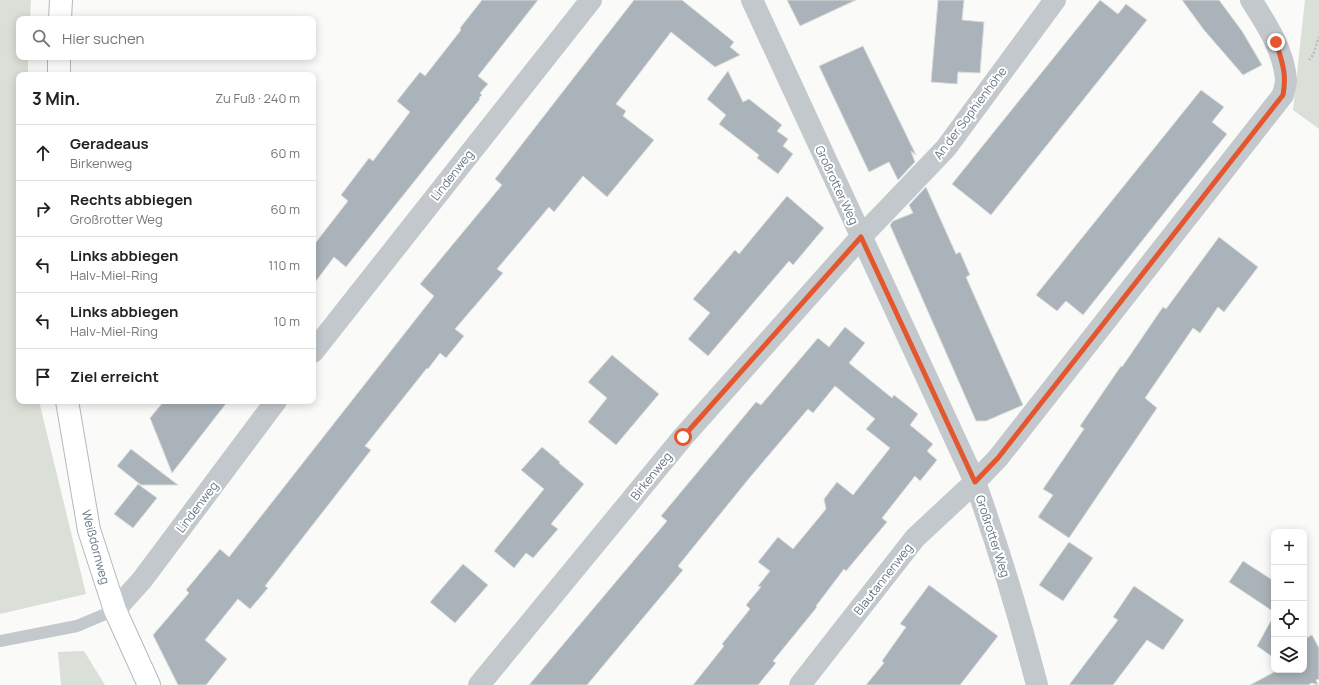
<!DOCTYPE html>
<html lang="de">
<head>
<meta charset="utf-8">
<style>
  body { margin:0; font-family:Manrope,sans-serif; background:#f6f6f6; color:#222 }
  .controls { position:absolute; right:12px; bottom:12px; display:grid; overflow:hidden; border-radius:8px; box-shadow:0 2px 10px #0003 }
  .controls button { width:36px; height:36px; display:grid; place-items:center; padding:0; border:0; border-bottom:1px solid #e0e0e0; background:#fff; color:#222; font:20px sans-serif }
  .stop { position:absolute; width:12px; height:12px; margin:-9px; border:3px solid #e4572e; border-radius:50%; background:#fff }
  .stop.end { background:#e4572e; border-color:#fff; box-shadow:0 1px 4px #0008 }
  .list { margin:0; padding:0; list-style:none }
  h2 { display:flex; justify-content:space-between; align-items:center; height:52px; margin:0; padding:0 16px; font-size:17px }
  h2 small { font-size:13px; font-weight:400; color:#767676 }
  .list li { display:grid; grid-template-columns:26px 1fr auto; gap:12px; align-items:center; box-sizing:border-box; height:56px; padding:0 16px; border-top:1px solid #e0e0e0 }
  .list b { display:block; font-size:15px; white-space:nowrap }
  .list p { margin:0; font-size:13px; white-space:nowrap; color:#767676 }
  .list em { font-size:13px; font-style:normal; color:#767676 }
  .icon { flex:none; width:22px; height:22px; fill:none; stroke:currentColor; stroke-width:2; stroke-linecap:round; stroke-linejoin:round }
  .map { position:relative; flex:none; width:1319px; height:685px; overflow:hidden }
  .search { position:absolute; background:#fff; box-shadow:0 2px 10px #0003; left:16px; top:16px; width:300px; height:44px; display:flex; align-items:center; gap:10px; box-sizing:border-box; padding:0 14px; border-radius:8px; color:#767676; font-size:15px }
  .panel { position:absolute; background:#fff; box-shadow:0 2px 10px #0003; left:16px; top:72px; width:300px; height:332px; border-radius:8px }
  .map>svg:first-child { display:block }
  .green { fill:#dadfd7 }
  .building { fill:#aab3b9; stroke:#dcdcda }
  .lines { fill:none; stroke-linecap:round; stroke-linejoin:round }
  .secondary-casing { stroke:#b3babf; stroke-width:24 }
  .path { stroke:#bbbfc2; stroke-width:2.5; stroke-dasharray:2 2; stroke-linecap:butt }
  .lane { stroke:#c3c8cc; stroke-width:12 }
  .street { stroke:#c3c8cc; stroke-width:22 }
  .secondary { stroke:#fff; stroke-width:22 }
  .route { stroke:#e4572e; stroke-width:5 }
  .labels { text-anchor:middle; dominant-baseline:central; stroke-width:4; stroke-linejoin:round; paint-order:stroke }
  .street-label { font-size:12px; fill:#657683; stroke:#fff }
</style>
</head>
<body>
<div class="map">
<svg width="1319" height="685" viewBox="0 0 1319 685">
  <rect width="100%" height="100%" fill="#fafaf8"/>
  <!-- green -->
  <path class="green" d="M0,0H31L30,19H19V57H28V75H19V401H39L86,594L0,614Z
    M1305,0H1319V129L1293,110Z
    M84,651L105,685H61L58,652Z"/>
  <!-- building -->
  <path class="building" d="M482,0H538L478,76L488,84L480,93L482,95L479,98L480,99L346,267L334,257L313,285V246L348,201L341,195L369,158L373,161L410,112L397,101L420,72L425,76L461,30L460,28Z
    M634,0H682L734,42L730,47L740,55L715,67L671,32L616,104L626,111L623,116L654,140L607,197L583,176L554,212L549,207L497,269L503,273L455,329L464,336L446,358L440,353L428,369L427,368L365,446L371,450L265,586L268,588L250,609L238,599L205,640L227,659L206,685H178L153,635L189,593L186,590L220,549L229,557L434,296L420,284L502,185L495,179Z
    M787,0H856L800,26Z
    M938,0H964L962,20L984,22L980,73L958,72L957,84L931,82Z
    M1100,0L1118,14L1126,4L1147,20L991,215L952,184Z
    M1182,0H1219L1242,31L1262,65L1243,75L1204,30Z
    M863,46L916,155L911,151L915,162L898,180L889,162L869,172L819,66Z
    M728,71L743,102L749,99L782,125L777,131L788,139L783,146L793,154L778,174L757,158L759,155L719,124L726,115L707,99Z
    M1201,90L1224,107L1212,122L1227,134L1083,315L1066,301L1057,311L1036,295Z
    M926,187L956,254L960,252L970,275L966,277L1023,405L986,421H976L890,225L893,221L913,213L909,205Z
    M787,196L824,228L793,265L789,261L708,356L688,339L710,313L693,299L735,250L739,254Z
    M1219,237L1258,267L1224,312L1218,307L1200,333L1193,328L1145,398L1157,408L1069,538L1038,517L1053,495L1043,489L1084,429L1080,426L1121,366L1122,367L1163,307L1166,309Z
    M845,327L865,343L849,363L892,398L894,395L918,414L910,425L933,444L927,451L937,460L920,481L915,476L882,518L887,522L846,571L844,569L816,606L817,607L773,661L776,663L758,685H693L724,646L722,644L750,609L746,605L761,587L758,586L770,571L758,562L778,537L793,549L826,509L824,499L837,482L853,495L890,448L866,429L875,419L835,386L813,413L808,409L751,476L678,566L683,570L587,685H529L667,521L661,516L756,402L761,405L818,338L829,347Z
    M612,355L659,394L616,445L588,422L607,398L588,382Z
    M164,401H228L172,473L150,418Z
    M542,447L560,462L559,463L584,484L551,524L558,529L533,558L526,553L514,568L494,551L544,489L521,470Z
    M131,449L178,485H141L117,466Z
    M138,484L157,498L133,528L114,514Z
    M1069,542L1093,558L1063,601L1039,585Z
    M1243,561L1274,581V612L1229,582Z
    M463,564L488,585L455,623L430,602Z
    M929,585L998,636L960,685H866L884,663L882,661L906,627L900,624Z
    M1134,586L1184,620L1163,650L1147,640L1113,685H1069L1118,620L1113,617Z
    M1274,615V658L1257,646Z
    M1312,635L1319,648V679L1316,680L1318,685L1312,683L1308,685H1250L1278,670H1304V639Z"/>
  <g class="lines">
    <defs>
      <path id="secondary" d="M60,19L61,0
        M59,75V57
        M67,401L89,530L115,610L149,685"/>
    </defs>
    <!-- secondary casing -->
    <use href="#secondary" class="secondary-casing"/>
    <!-- path -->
    <path class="path" d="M1309,60L1313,55L1319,37"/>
    <!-- lane -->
    <path class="lane" d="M0,641L77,626L115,610"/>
    <!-- street -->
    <path class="street" d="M752,0L975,482C999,549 1019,616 1037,685
      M313,352L591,0
      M115,610L142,580L276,401
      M479,685L683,437L861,237L946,148L1055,0
      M800,685L915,538L975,482L998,458L1283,95C1284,90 1286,84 1286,80C1284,51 1266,23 1251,0"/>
    <!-- secondary -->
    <use href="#secondary" class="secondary"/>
  </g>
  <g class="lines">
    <!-- route -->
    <path class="route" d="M683,437L861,237L975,482L998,458L1283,95C1287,73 1282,62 1276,42"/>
  </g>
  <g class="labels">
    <!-- street labels -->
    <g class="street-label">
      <text transform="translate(970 113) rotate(-53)">An der Sophienhöhe</text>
      <text transform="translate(452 175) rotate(-52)">Lindenweg</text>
      <text transform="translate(837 185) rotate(65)">Großrotter Weg</text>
      <text transform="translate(651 476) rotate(-51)">Birkenweg</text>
      <text transform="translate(197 507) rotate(-53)">Lindenweg</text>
      <text transform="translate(993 536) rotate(72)">Großrotter Weg</text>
      <text transform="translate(96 547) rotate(75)">Weißdornweg</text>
      <text transform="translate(883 579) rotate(-52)">Blautannenweg</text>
    </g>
  </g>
</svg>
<div class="controls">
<button>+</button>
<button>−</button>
<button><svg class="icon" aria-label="locate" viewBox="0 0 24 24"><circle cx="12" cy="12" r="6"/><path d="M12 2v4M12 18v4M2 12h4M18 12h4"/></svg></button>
<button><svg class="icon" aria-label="layers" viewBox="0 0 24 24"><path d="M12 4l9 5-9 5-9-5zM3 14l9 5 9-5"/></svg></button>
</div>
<div class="stop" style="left:683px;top:437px"></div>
<div class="stop end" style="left:1276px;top:42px"></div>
<div class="search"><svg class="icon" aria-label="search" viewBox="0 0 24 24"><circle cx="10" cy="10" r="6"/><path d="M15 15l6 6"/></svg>Hier suchen</div>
<section class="panel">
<h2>3 Min.<small>Zu Fuß · 240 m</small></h2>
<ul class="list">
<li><svg class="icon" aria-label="ahead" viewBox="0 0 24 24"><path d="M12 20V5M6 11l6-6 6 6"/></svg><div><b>Geradeaus</b><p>Birkenweg</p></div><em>60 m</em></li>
<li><svg class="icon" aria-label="right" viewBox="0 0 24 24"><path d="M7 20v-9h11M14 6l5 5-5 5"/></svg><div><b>Rechts abbiegen</b><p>Großrotter Weg</p></div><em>60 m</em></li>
<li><svg class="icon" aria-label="left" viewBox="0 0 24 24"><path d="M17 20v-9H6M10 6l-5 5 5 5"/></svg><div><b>Links abbiegen</b><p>Halv-Miel-Ring</p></div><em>110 m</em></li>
<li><svg class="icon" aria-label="left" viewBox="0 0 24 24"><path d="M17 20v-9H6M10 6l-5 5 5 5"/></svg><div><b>Links abbiegen</b><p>Halv-Miel-Ring</p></div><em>10 m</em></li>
<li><svg class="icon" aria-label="arrive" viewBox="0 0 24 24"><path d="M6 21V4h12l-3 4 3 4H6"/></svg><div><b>Ziel erreicht</b></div></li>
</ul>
</section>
</div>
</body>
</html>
